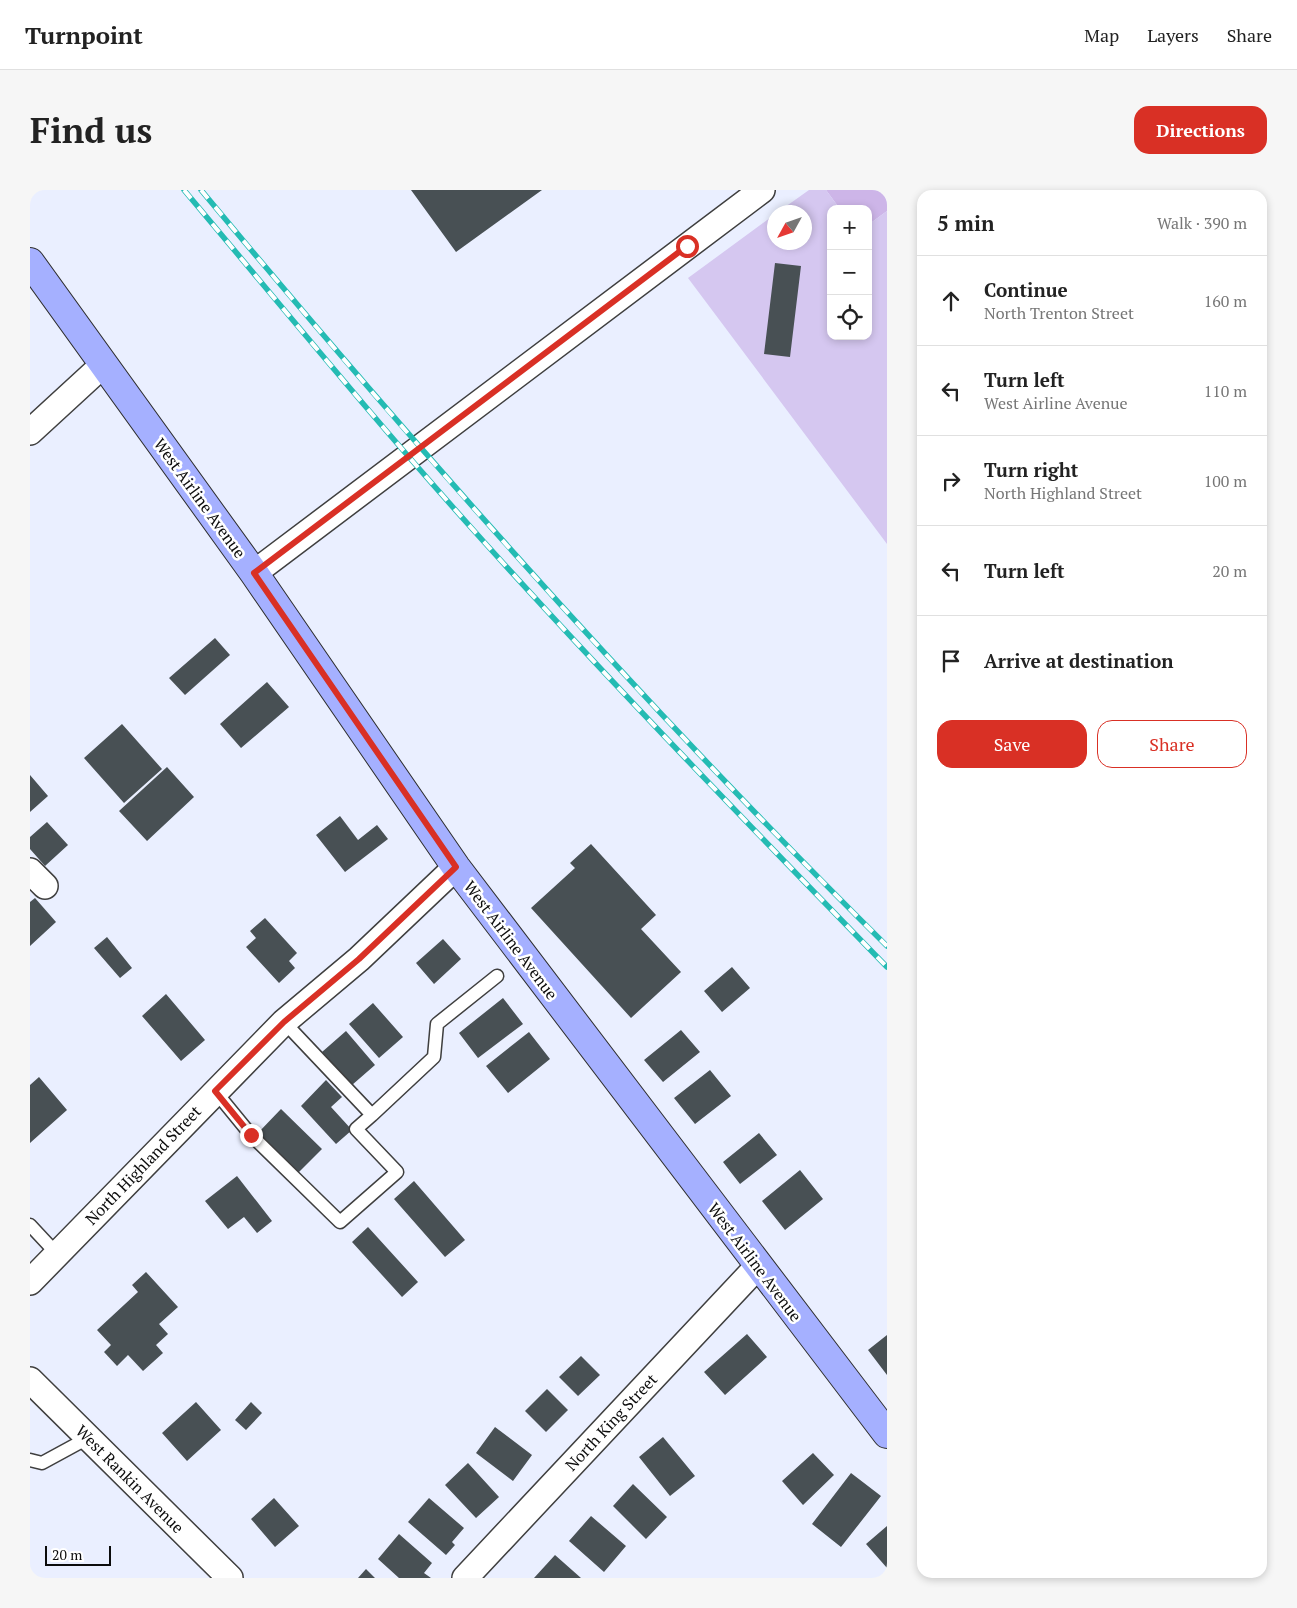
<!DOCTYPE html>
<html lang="en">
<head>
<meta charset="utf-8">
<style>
  body { margin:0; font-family:"PT Serif",serif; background:#f6f6f6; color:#222 }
  .controls { position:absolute; right:15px; top:15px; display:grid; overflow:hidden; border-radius:10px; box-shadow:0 2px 8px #0003 }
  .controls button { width:45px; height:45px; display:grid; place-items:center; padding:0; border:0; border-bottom:1px solid #e0e0e0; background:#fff; color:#222; font:25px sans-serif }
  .compass { position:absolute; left:737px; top:15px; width:45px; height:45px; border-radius:50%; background:#fff; box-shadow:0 2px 8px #0003; rotate:230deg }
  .scale { position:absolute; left:15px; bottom:12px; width:66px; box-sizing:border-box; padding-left:5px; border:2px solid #0c0c0c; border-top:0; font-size:14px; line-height:18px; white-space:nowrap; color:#0c0c0c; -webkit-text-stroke:4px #fff; paint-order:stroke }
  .stop { position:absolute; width:15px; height:15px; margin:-11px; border:4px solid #d93025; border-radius:50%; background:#fff }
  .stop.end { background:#d93025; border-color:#fff; box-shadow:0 1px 5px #0008 }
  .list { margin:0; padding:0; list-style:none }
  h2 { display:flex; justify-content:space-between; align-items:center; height:65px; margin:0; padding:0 20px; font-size:21px }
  h2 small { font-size:16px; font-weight:400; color:#767676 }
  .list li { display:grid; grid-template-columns:32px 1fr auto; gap:15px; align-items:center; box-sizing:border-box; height:90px; padding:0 20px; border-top:1px solid #e0e0e0 }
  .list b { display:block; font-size:19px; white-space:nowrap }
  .list p { margin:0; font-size:16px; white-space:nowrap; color:#767676 }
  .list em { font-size:16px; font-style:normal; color:#767676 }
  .actions { display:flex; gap:10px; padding:15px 20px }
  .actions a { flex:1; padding:11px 0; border:1px solid #d93025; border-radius:15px; text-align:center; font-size:18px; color:#d93025 }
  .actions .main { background:#d93025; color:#fff }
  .icon { flex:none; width:28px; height:28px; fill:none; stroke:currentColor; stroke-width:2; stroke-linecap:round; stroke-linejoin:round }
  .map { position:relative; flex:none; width:857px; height:1388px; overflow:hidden; border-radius:15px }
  header { display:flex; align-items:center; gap:30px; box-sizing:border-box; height:70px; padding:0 25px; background:#fff; border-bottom:1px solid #e0e0e0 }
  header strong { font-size:24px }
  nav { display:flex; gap:28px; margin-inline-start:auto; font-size:18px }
  .intro { display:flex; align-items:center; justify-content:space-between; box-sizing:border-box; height:120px; padding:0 30px }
  h1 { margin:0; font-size:35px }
  .button { padding:12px 22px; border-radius:15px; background:#d93025; color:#fff; font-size:18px; font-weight:700 }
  main { display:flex; gap:30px; padding:0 30px }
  aside { flex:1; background:#fff; border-radius:15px; box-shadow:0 2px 8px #0003 }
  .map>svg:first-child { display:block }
  .green { fill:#cdb5e8 }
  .pitch { fill:#d5c7f0 }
  .building { fill:#485054 }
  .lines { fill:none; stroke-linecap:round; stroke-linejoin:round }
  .lane-casing { stroke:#3f3f3f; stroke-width:15 }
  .street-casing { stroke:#3f3f3f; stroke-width:28 }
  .secondary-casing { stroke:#2e2e2e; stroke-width:30 }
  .lane { stroke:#fff; stroke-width:12 }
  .street { stroke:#fff; stroke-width:25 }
  .secondary { stroke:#a5b0ff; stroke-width:28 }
  .rail-casing { stroke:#24bbb3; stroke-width:5.5 }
  .rail { stroke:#fff; stroke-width:4; stroke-dasharray:11; stroke-linecap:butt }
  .route { stroke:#d93025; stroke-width:6 }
  .labels { text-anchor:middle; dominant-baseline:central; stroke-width:5; stroke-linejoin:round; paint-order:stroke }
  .street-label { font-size:16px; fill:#0c0c0c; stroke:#fff }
</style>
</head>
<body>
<header>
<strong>Turnpoint</strong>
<nav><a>Map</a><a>Layers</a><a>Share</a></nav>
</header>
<div class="intro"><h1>Find us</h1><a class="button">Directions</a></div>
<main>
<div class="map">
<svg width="857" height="1388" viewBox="0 0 857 1388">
  <rect width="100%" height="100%" fill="#eaefff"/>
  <!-- green -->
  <path class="green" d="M796,0H857V21L838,35V19H810Z"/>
  <!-- pitch -->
  <path class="pitch" d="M779,0H796L810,19H801V146H838V35L857,21V354L658,88L744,25V52H774V22H748Z"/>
  <!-- building -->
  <path class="building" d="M381,0H512L426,62Z
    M745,73L771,76L760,167L734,164Z
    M185,448L200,465L155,505L139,488Z
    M237,492L259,517L211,558L190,534Z
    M92,534L132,579L94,613L54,568Z
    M137,577L164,607L117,651L89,621Z
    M0,585L18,606L0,622Z
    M310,626L328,650L347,635L358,649L315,682L286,645Z
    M17,632L38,655L15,676L0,659V647Z
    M561,654L626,725L611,739L651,782L601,828L501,718L545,678L540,673Z
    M5,708L26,732L0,756V712Z
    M235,728L267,763L259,771L265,778L249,793L216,757L226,748L220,741Z
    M77,747L102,778L90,788L64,758Z
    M413,749L431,769L404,794L386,773Z
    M702,777L720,798L692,822L674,801Z
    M136,804L175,850L151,871L112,826Z
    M473,808L493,834L448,868L429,843Z
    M343,813L373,847L349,868L319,834Z
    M651,840L670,862L633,892L614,870Z
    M316,841L345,875L322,895L292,862Z
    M499,842L520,869L478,903L456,876Z
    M680,880L701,906L665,934L644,908Z
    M9,887L37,920L0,953V895Z
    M296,890L312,907L301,917L322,940L306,954L271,916Z
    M251,919L292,959L268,983L227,944Z
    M729,943L747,965L710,994L693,972Z
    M770,980L793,1009L755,1040L732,1011Z
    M207,986L242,1031L227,1043L214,1027L198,1039L175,1011Z
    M384,991L435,1050L415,1067L364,1009Z
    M338,1037L388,1092L372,1107L322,1052Z
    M116,1082L148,1117L129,1134L138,1144L126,1155L133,1163L113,1181L98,1165L87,1176L74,1162L81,1155L67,1140L108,1102L102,1095Z
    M717,1144L737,1167L695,1205L674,1182Z
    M857,1145V1185L838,1160Z
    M551,1166L570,1185L548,1206L529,1187Z
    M517,1199L538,1220L516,1242L495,1221Z
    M166,1212L191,1240L157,1271L132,1243Z
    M221,1212L232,1223L216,1240L205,1230Z
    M465,1237L502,1265L483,1291L446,1263Z
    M633,1247L665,1286L640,1306L609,1267Z
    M783,1263L804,1285L773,1315L752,1291Z
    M438,1273L469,1307L446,1328L415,1295Z
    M821,1283L851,1306L811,1357L782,1334Z
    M603,1294L637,1327L616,1349L583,1316Z
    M244,1308L269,1336L245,1357L221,1329Z
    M399,1308L434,1338L422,1352L425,1355L416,1365L378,1332Z
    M561,1326L596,1356L574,1382L539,1351Z
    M857,1336V1378L836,1354Z
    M369,1344L402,1373L394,1383L401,1388H369L348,1369Z
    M525,1365L551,1388H504Z
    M336,1379L345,1388H328Z"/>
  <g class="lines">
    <defs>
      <path id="lane" d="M254,832L342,925L404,867L407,834L467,786
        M185,901L221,945L310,1032L367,982L326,939L342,925
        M0,1035L27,1064
        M0,1270L12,1273L58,1248"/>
      <path id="street" d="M0,242L74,174
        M224,383L732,0
        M0,681L15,696
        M0,1092L254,832L329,769L426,677
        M0,1190L200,1388
        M435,1388L728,1076"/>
      <path id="secondary" d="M0,72L224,383L426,677L857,1244"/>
    </defs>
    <!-- lane casing -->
    <use href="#lane" class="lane-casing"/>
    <!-- street casing -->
    <use href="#street" class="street-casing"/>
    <!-- secondary casing -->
    <use href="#secondary" class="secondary-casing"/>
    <!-- lane -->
    <use href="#lane" class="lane"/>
    <!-- street -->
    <use href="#street" class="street"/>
    <!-- secondary -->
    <use href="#secondary" class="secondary"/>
    <defs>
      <path id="rail" d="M154,0C253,118 351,238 455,353C585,497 721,637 857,777
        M171,0C389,262 615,517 857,756"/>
    </defs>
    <!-- rail casing -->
    <use href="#rail" class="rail-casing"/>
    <!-- rail -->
    <use href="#rail" class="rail"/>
  </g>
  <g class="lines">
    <!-- route -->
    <path class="route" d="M221,945L185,901L254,832L329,769L426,677L224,383L657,56"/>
  </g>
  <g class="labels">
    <!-- street labels -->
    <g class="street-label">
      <text transform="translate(170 308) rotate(54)">West Airline Avenue</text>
      <text transform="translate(481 750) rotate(53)">West Airline Avenue</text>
      <text transform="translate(113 975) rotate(-46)">North Highland Street</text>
      <text transform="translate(725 1072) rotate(53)">West Airline Avenue</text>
      <text transform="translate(581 1232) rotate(-47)">North King Street</text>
      <text transform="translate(100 1289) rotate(45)">West Rankin Avenue</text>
    </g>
  </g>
</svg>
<div class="controls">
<button>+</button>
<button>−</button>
<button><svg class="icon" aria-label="locate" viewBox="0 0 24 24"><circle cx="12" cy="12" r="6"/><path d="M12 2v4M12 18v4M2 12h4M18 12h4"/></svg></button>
</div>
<svg class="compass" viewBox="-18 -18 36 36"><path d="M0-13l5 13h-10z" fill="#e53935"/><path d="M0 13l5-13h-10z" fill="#767676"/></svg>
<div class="scale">20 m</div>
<div class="stop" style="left:657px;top:56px"></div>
<div class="stop end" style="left:221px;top:945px"></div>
</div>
<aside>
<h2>5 min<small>Walk · 390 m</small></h2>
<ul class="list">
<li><svg class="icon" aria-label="ahead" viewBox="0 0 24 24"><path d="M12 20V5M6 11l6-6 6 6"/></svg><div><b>Continue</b><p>North Trenton Street</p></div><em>160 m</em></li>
<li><svg class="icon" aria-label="left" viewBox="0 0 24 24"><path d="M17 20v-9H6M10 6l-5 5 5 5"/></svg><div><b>Turn left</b><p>West Airline Avenue</p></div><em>110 m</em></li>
<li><svg class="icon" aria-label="right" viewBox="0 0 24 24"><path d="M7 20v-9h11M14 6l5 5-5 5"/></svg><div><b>Turn right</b><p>North Highland Street</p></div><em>100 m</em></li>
<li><svg class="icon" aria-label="left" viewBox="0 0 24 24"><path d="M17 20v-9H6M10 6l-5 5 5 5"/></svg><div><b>Turn left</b></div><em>20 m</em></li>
<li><svg class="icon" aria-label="arrive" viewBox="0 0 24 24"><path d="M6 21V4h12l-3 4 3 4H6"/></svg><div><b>Arrive at destination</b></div></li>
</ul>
<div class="actions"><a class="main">Save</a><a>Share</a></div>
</aside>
</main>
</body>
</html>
